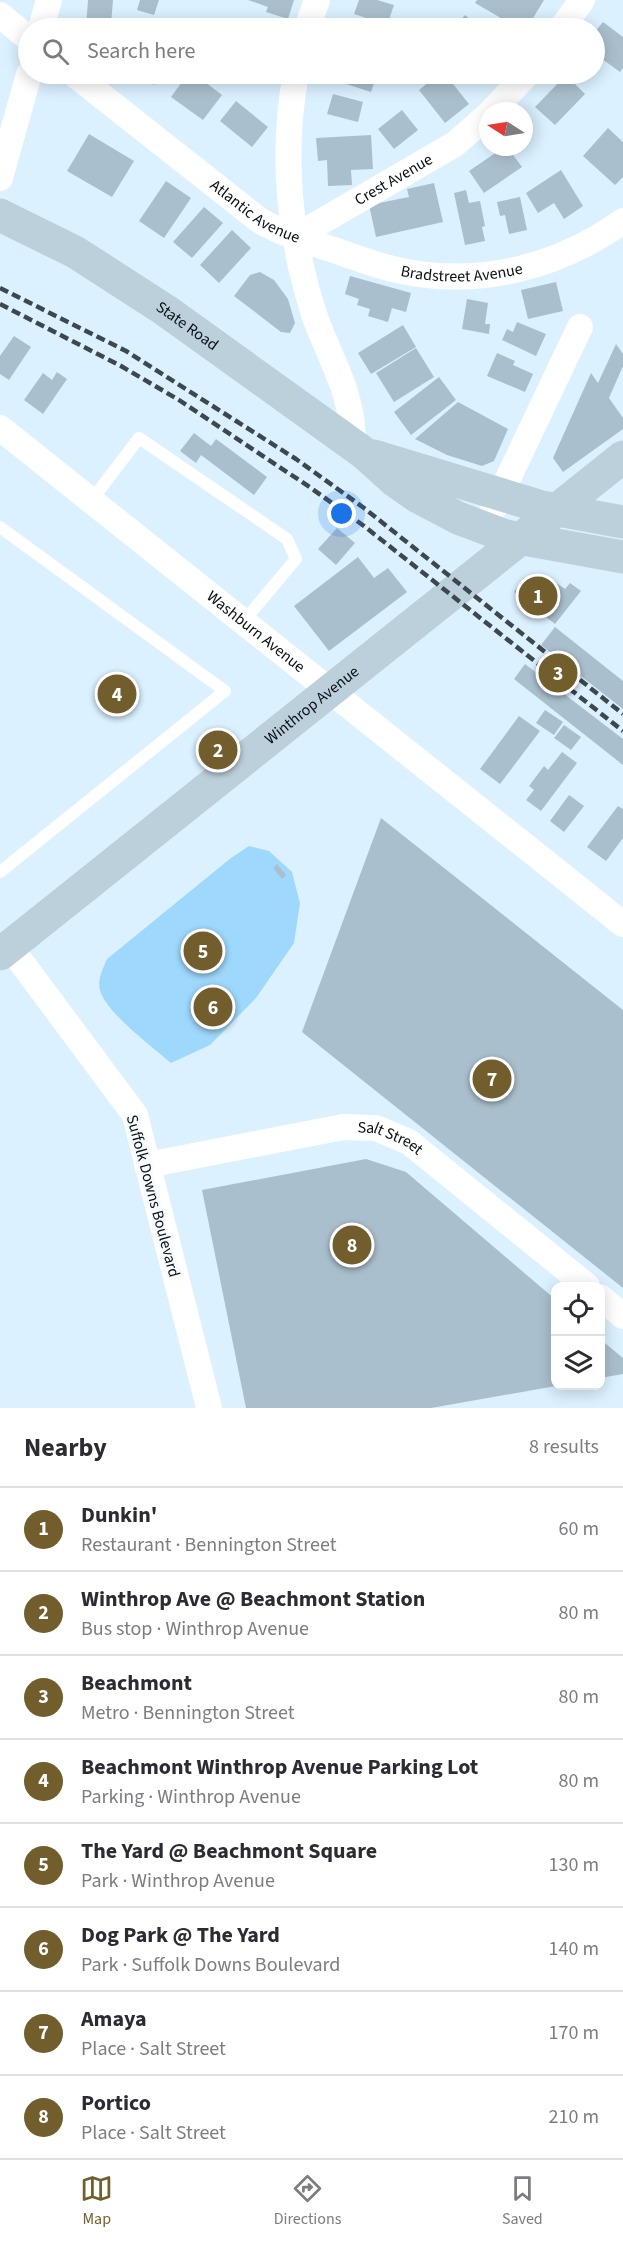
<!DOCTYPE html>
<html lang="en">
<head>
<meta charset="utf-8">
<style>
  body { margin:0; font-family:"Source Sans 3",sans-serif; background:#f7f7f7; color:#2b2b33 }
  .controls { position:absolute; right:18px; bottom:18px; display:grid; overflow:hidden; border-radius:12px; box-shadow:0 3px 15px #0003 }
  .controls button { width:54px; height:54px; display:grid; place-items:center; padding:0; border:0; border-bottom:2px solid #e1e1e2; background:#fff; color:#2b2b33; font:30px sans-serif }
  .compass { position:absolute; left:479px; top:102px; width:54px; height:54px; border-radius:50%; background:#fff; box-shadow:0 3px 15px #0003; rotate:282deg }
  .you { position:absolute; left:342px; top:514px; width:21px; height:21px; margin:-15px; border:4px solid #fff; border-radius:50%; background:#1a73e8; box-shadow:0 0 0 9px #1a73e833 }
  .badge { display:grid; place-items:center; width:39px; height:39px; border-radius:50%; background:#725d2c; color:#fff; font-size:20px; font-weight:700 }
  .pin { position:absolute; translate:-50% -50%; border:3px solid #fff; box-shadow:0 2px 6px #0006 }
  .list { margin:0; padding:0; list-style:none }
  h2 { display:flex; justify-content:space-between; align-items:center; height:78px; margin:0; padding:0 24px; font-size:26px }
  h2 small { font-size:20px; font-weight:400; color:#7c7c81 }
  .list li { display:grid; grid-template-columns:39px 1fr auto; gap:18px; align-items:center; box-sizing:border-box; height:84px; padding:0 24px; border-top:2px solid #e1e1e2 }
  .list b { display:block; font-size:22px; white-space:nowrap }
  .list p { margin:0; font-size:20px; white-space:nowrap; color:#7c7c81 }
  .list em { font-size:20px; font-style:normal; color:#7c7c81 }
  .icon { flex:none; width:33px; height:33px; fill:none; stroke:currentColor; stroke-width:2; stroke-linecap:round; stroke-linejoin:round }
  .map { position:relative; flex:none; width:623px; height:1408px; overflow:hidden }
  .search { position:absolute; background:#fff; box-shadow:0 3px 15px #0003; left:18px; right:18px; top:18px; height:66px; display:flex; align-items:center; gap:15px; box-sizing:border-box; padding:0 21px; border-radius:33px; color:#7c7c81; font-size:22px }
  .sheet { height:750px; background:#fff }
  nav { display:flex; justify-content:space-around; align-items:center; box-sizing:border-box; height:84px; border-top:2px solid #e1e1e2; background:#fff; font-size:16px; color:#7c7c81 }
  nav a { display:grid; justify-items:center; gap:3px }
  nav .on { color:#725d2c }
  .map>svg:first-child { display:block }
  .green { fill:#9ed8fd }
  .building { fill:#aabfcd }
  .lines { fill:none; stroke-linecap:round; stroke-linejoin:round }
  .lane { stroke:#fff; stroke-width:12 }
  .street { stroke:#fff; stroke-width:26 }
  .secondary { stroke:#bcd0dc; stroke-width:33 }
  .rail { stroke:#3c474e; stroke-width:4.5; stroke-dasharray:9 4.5; stroke-linecap:butt }
  .labels { text-anchor:middle; dominant-baseline:central; stroke-width:6; stroke-linejoin:round; paint-order:stroke }
  .street-label { font-size:16px; fill:#091015; stroke:#f7fbfe }
</style>
</head>
<body>
<div class="map">
<svg width="623" height="1408" viewBox="0 0 623 1408">
  <rect width="100%" height="100%" fill="#dbf1ff"/>
  <!-- green -->
  <path class="green" d="M249,846L269,851L292,872L300,903L294,943L256,998L210,1045L171,1063C153,1047 106,1013 100,990C97,979 103,969 107,959L231,858Z"/>
  <!-- building -->
  <path class="building" d="M88,0H113L111,24L102,23V28H86Z
    M140,0H159L154,15L137,10Z
    M248,0H294L288,19L266,12L268,7Z
    M359,0H377L394,5L387,25L354,14Z
    M477,0H544L527,28H518L475,3Z
    M465,15L480,28H453Z
    M164,20L175,28H157Z
    M603,22L623,37V68L620,72L594,53V33Z
    M140,74H163L154,85Z
    M337,74H377L371,92L334,80Z
    M439,74H445L469,104L445,123L419,90Z
    M476,74H492L485,82Z
    M566,75L585,94L555,125L535,107Z
    M185,78L201,79L222,95L203,120L171,97Z
    M333,94L363,102L358,122L327,114Z
    M236,101L268,127L252,147L220,121Z
    M402,110L418,130L394,149L378,129Z
    M608,128L623,142V177L615,185L583,156Z
    M89,134L134,161L112,197L67,171Z
    M371,135L373,169L351,170L352,185L328,186L327,160L318,161L316,138Z
    M504,147H507L522,167L484,193L469,171Z
    M561,170L583,206L564,219L554,203L538,213L526,193Z
    M166,181L191,198L164,238L139,221Z
    M434,183L443,222L376,237L369,205L409,197L407,189Z
    M466,190L469,203L480,201L485,226L482,227L485,241L465,245L454,193Z
    M520,197L527,230L509,234L505,215L500,216L497,202Z
    M204,207L223,223L192,258L173,242Z
    M232,230L251,248L219,283L200,265Z
    M260,272L274,280L288,299L295,323L290,333L281,332L234,296L250,275Z
    M350,276L411,293L406,312L392,308L388,322L368,316L370,309L357,305L359,299L345,294Z
    M556,282L563,311L528,319L521,290Z
    M467,299L488,303L485,324H490L489,334L462,329Z
    M517,322L546,334L536,356L502,340L507,329L513,332Z
    M403,325L416,347L371,374L358,353Z
    M14,336L31,347L9,380L0,374V356Z
    M616,344L623,354V366L609,398L623,418V429L563,472L553,458L591,373L598,383Z
    M416,348L434,377L394,402L376,373Z
    M497,353L515,361L513,365L533,374L525,392L487,376Z
    M57,372L67,379L43,414L24,400L43,373L52,380Z
    M439,377L456,400L411,435L394,412Z
    M458,402L508,429L494,461L482,466L447,455L415,439Z
    M194,433L211,446L216,439L267,477L254,495L201,455L196,463L180,451Z
    M337,528L355,543L336,565L318,549Z
    M358,557L374,578L388,568L407,592L329,651L294,606Z
    M524,578L535,587L541,579L551,586L555,582L565,589L570,583L581,591L555,624L514,592Z
    M555,627L623,681V709L541,645Z
    M525,664L623,739V765L514,679Z
    M545,710L563,722L554,735L536,723Z
    M519,716L540,731L500,784L480,769Z
    M564,725L581,737L571,750L554,738Z
    M562,752L577,763L541,811L526,800L534,790L529,786L544,766L548,770Z
    M569,795L584,806L564,832L550,821Z
    M618,806L623,809V838L606,861L587,847Z
    M381,818L623,1010V1288L302,1032Z
    M277,864L286,875L282,879L273,868Z
    M366,1159L406,1172L556,1300V1386L431,1408H246L202,1190Z
    M600,1339L623,1358V1374L600,1378Z"/>
  <g class="lines">
    <!-- lane -->
    <path class="lane" d="M91,501L139,438L287,539L296,559L243,622
      M0,527L225,691L0,872"/>
    <!-- street -->
    <g class="street">
      <path d="M0,15L28,38"/>
      <path d="M41,28L49,0"/>
      <path d="M307,28L317,0"/>
      <path d="M562,28L582,0"/>
      <path id="s1" d="M74,74L259,220C284,235 313,243 340,252C359,259 378,266 397,270C477,288 557,268 623,221"/>
      <path d="M296,74C281,153 289,237 314,314C330,360 354,394 353,445"/>
      <path d="M492,111L527,74"/>
      <path d="M0,178L29,74"/>
      <path id="s2" d="M295,237L455,144L488,115"/>
      <path id="s3" d="M0,428L623,924"/>
      <path d="M484,529L580,327"/>
      <path d="M10,947L135,1115L209,1408"/>
      <path id="s4" d="M147,1165L343,1127L376,1128L409,1142L587,1286"/>
      <path d="M600,1297L623,1316"/>
    </g>
    <!-- secondary -->
    <g class="secondary">
      <path id="s5" d="M0,215L75,252L165,310L364,453L395,481L418,497L458,518L506,536L623,557"/>
      <path d="M374,456L542,507L623,522"/>
      <path id="s6" d="M0,954L623,457"/>
    </g>
    <!-- rail -->
    <path class="rail" d="M0,288L126,351L296,459L364,508L623,714
      M0,304L121,366L179,400L311,488L364,526L623,731"/>
  </g>
  <g class="labels">
    <!-- street labels -->
    <g class="street-label">
      <text stroke="none"><textPath href="#s2" startOffset="114">Crest Avenue</textPath></text>
      <text stroke="none"><textPath href="#s1" startOffset="228">Atlantic Avenue</textPath></text>
      <text stroke="none"><textPath href="#s1" startOffset="448">Bradstreet Avenue</textPath></text>
      <text stroke="none"><textPath href="#s5" startOffset="218">State Road</textPath></text>
      <text stroke="none"><textPath href="#s3" startOffset="327">Washburn Avenue</textPath></text>
      <text stroke="none"><textPath href="#s6" startOffset="399">Winthrop Avenue</textPath></text>
      <text stroke="none"><textPath href="#s4" startOffset="249">Salt Street</textPath></text>
      <text transform="translate(153 1196) rotate(75)">Suffolk Downs Boulevard</text>
    </g>
  </g>
</svg>
<div class="controls">
<button><svg class="icon" aria-label="locate" viewBox="0 0 24 24"><circle cx="12" cy="12" r="6"/><path d="M12 2v4M12 18v4M2 12h4M18 12h4"/></svg></button>
<button><svg class="icon" aria-label="layers" viewBox="0 0 24 24"><path d="M12 4l9 5-9 5-9-5zM3 14l9 5 9-5"/></svg></button>
</div>
<svg class="compass" viewBox="-18 -18 36 36"><path d="M0-13l5 13h-10z" fill="#e53935"/><path d="M0 13l5-13h-10z" fill="#7c7c81"/></svg>
<div class="you"></div>
<div class="pin badge" style="left:538px;top:596px">1</div>
<div class="pin badge" style="left:218px;top:750px">2</div>
<div class="pin badge" style="left:558px;top:673px">3</div>
<div class="pin badge" style="left:117px;top:694px">4</div>
<div class="pin badge" style="left:203px;top:951px">5</div>
<div class="pin badge" style="left:213px;top:1007px">6</div>
<div class="pin badge" style="left:492px;top:1079px">7</div>
<div class="pin badge" style="left:352px;top:1245px">8</div>
<div class="search"><svg class="icon" aria-label="search" viewBox="0 0 24 24"><circle cx="10" cy="10" r="6"/><path d="M15 15l6 6"/></svg>Search here</div>
</div>
<section class="sheet">
<h2>Nearby<small>8 results</small></h2>
<ul class="list">
<li><span class="badge">1</span><div><b>Dunkin'</b><p>Restaurant · Bennington Street</p></div><em>60 m</em></li>
<li><span class="badge">2</span><div><b>Winthrop Ave @ Beachmont Station</b><p>Bus stop · Winthrop Avenue</p></div><em>80 m</em></li>
<li><span class="badge">3</span><div><b>Beachmont</b><p>Metro · Bennington Street</p></div><em>80 m</em></li>
<li><span class="badge">4</span><div><b>Beachmont Winthrop Avenue Parking Lot</b><p>Parking · Winthrop Avenue</p></div><em>80 m</em></li>
<li><span class="badge">5</span><div><b>The Yard @ Beachmont Square</b><p>Park · Winthrop Avenue</p></div><em>130 m</em></li>
<li><span class="badge">6</span><div><b>Dog Park @ The Yard</b><p>Park · Suffolk Downs Boulevard</p></div><em>140 m</em></li>
<li><span class="badge">7</span><div><b>Amaya</b><p>Place · Salt Street</p></div><em>170 m</em></li>
<li><span class="badge">8</span><div><b>Portico</b><p>Place · Salt Street</p></div><em>210 m</em></li>
</ul>
</section>
<nav>
<a class="on"><svg class="icon" aria-label="map" viewBox="0 0 24 24"><path d="M3 6l6-2 6 2 6-2v14l-6 2-6-2-6 2zM9 4v14M15 6v14"/></svg>Map</a>
<a><svg class="icon" aria-label="directions" viewBox="0 0 24 24"><path d="M12 3l9 9-9 9-9-9zM9 14v-3h6M13 9l2 2-2 2"/></svg>Directions</a>
<a><svg class="icon" aria-label="saved" viewBox="0 0 24 24"><path d="M7 4h10v16l-5-4-5 4z"/></svg>Saved</a>
</nav>
</body>
</html>
